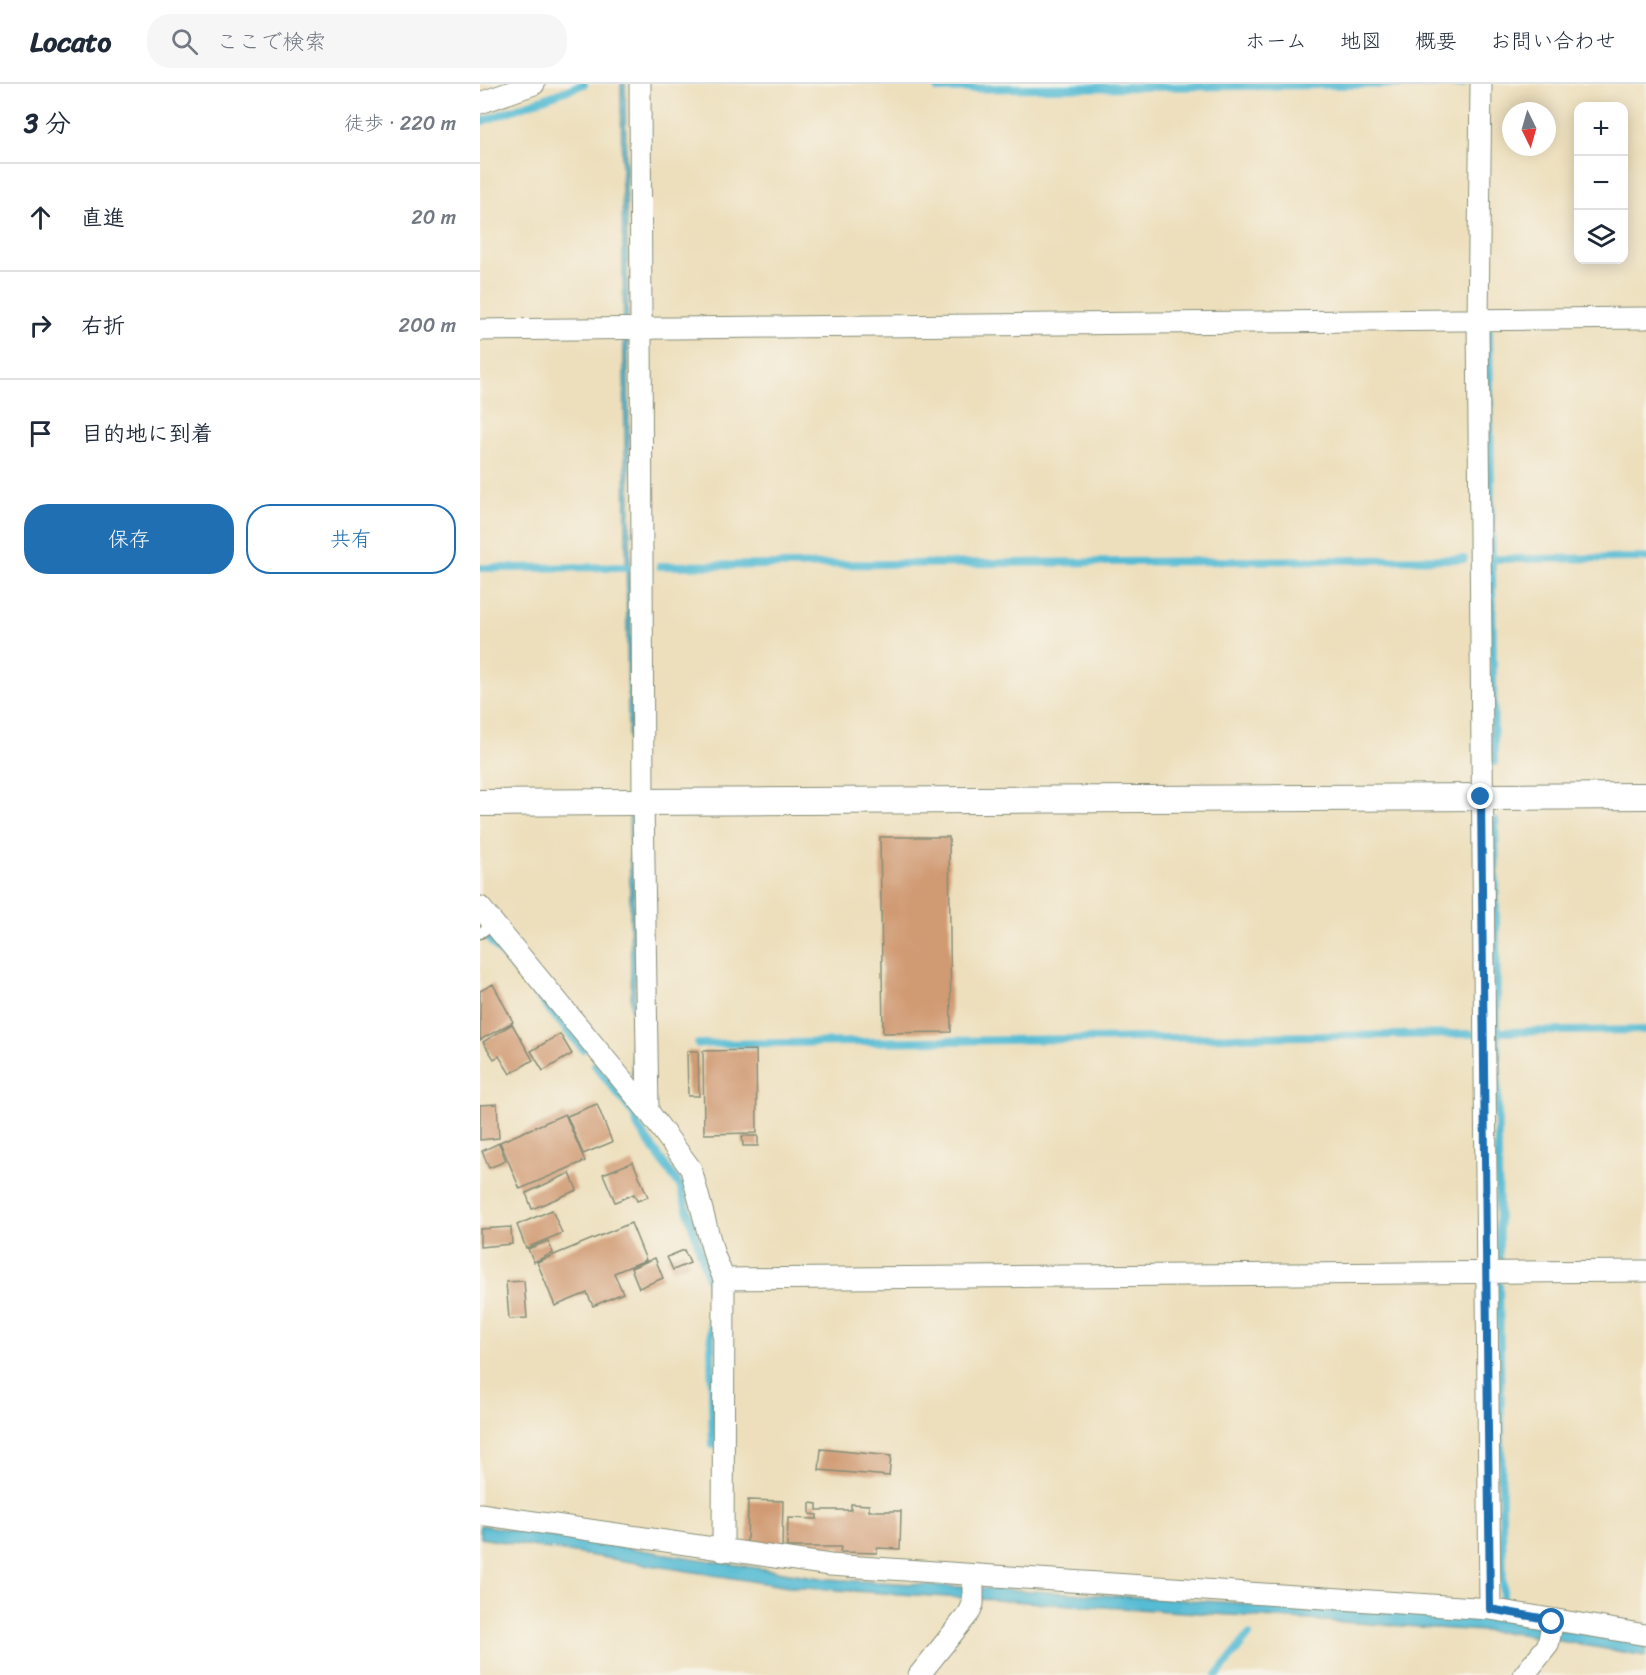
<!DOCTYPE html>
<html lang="ja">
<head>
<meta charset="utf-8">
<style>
  body { margin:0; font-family:Sriracha,"Klee One",sans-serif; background:#f6f6f7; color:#1f2937 }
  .controls { position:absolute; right:18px; top:18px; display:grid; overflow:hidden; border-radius:12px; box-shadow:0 3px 15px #0003 }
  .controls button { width:54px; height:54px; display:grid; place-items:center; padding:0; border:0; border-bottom:2px solid #e0e1e3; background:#fff; color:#1f2937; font:30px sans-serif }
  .compass { position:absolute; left:1022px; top:18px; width:54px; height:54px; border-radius:50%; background:#fff; box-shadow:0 3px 15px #0003; rotate:175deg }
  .stop { position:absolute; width:18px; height:18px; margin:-14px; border:4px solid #1f6fb2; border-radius:50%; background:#fff }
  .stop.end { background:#1f6fb2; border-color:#fff; box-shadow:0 2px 6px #0008 }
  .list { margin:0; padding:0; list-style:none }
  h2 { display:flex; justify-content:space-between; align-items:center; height:78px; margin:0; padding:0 24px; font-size:26px }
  h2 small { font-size:20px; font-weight:400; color:#747a83 }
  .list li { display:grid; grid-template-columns:39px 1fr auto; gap:18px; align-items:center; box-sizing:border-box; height:108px; padding:0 24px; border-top:2px solid #e0e1e3 }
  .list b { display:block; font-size:22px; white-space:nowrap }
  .list em { font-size:20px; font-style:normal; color:#747a83 }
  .actions { display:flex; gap:12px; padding:18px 24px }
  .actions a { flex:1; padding:14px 0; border:2px solid #1f6fb2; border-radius:24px; text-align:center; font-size:21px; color:#1f6fb2 }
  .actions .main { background:#1f6fb2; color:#fff }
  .icon { flex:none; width:33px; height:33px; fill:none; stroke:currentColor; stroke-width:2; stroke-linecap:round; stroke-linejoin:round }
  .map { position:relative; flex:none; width:1166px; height:1591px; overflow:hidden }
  header { display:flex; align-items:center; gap:36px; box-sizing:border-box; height:84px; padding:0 30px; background:#fff; border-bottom:2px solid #e0e1e3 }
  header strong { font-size:28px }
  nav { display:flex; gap:33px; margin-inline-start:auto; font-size:21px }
  .search { width:420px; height:54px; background:#f6f6f7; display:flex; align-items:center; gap:15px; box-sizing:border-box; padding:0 21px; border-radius:24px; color:#747a83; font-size:22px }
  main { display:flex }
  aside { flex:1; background:#fff }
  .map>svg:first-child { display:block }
  .water { fill:#56bcd4; stroke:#3a7c84; stroke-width:1.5 }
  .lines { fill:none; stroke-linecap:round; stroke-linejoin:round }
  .stream { stroke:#56bcd4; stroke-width:8 }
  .building { fill:#d09a72 }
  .service-casing { stroke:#868e78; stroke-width:13 }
  .minor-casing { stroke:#868e78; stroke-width:23 }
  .tertiary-casing { stroke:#868e78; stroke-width:28 }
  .service { stroke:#fff; stroke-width:10 }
  .minor { stroke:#fff; stroke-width:21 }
  .tertiary { stroke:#fff; stroke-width:26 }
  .route { stroke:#1f6fb2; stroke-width:8 }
</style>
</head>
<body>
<header>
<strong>Locato</strong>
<div class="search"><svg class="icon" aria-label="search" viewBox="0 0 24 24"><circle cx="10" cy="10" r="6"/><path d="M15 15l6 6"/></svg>ここで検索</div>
<nav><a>ホーム</a><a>地図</a><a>概要</a><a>お問い合わせ</a></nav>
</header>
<main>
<aside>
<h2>3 分<small>徒歩 · 220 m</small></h2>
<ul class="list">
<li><svg class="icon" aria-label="ahead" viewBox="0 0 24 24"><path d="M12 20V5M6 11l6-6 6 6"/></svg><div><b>直進</b></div><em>20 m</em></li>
<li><svg class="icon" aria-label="right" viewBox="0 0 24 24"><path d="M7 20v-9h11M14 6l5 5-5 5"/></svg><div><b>右折</b></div><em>200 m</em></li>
<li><svg class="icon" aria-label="arrive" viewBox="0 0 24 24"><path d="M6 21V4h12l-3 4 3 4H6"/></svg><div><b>目的地に到着</b></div></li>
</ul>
<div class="actions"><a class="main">保存</a><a>共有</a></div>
</aside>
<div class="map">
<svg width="1166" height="1591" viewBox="0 0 1166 1591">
  <rect width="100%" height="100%" fill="#f7f3e8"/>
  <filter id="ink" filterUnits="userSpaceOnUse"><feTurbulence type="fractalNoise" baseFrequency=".0167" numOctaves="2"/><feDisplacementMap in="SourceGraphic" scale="12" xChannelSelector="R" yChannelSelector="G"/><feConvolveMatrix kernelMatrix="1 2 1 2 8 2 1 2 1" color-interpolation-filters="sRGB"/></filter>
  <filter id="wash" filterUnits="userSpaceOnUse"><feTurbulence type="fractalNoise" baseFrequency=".008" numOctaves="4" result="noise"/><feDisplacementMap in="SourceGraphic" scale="24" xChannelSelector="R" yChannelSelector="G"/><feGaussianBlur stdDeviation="1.35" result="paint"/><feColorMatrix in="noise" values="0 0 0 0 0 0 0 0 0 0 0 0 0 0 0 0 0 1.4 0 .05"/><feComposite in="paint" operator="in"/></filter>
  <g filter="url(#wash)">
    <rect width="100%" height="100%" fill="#eddfbc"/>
    <!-- water -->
    <path class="water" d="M141,0H145L156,991H152Z
      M0,1441L348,1495L1011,1534L1166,1559V1572L1035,1549L309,1503L0,1454Z"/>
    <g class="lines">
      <!-- stream -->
      <path class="stream" d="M973,0H982
        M458,5L953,0
        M0,38L104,0
        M1009,247L1014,678
        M1011,475L1166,474
        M180,482L984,475
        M0,484L146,483
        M1015,736L1019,1177
        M9,855L103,965
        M1017,948L1166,946
        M218,960L991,950
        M115,981L156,1033
        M156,1029L157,1042L200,1102L230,1200L233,1361
        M1019,1201L1023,1512
        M737,1591L769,1551"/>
    </g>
    <g id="blocks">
      <!-- building -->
      <path class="building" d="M400,753H469L471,948L403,949Z
        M13,900L33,938L0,956V907Z
        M32,940L53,976L30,990L19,972L14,975L3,958Z
        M80,950L92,970L63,987L51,967Z
        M276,966L277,1049L224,1050L223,967Z
        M207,967H218L219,1012H208Z
        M17,1020L19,1054L0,1056V1021Z
        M117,1020L132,1058L103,1070L87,1032Z
        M85,1030L105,1077L40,1105L20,1058Z
        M262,1052H278V1062H263Z
        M19,1059L26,1077L9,1084L2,1067Z
        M153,1078L168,1113L157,1117L154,1110L135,1118L123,1090Z
        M90,1089L97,1106L52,1125L46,1109Z
        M72,1126L82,1149L46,1164L37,1141Z
        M151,1139L166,1176L134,1189L143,1209L113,1222L107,1209L75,1222L57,1178Z
        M31,1143L32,1160L0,1163V1145Z
        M68,1157L73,1169L54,1178L48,1165Z
        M204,1166L210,1179L193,1186L187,1173Z
        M175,1174L183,1194L159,1204L151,1184Z
        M44,1197L47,1234L29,1235L26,1198Z
        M341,1365L411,1372L409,1392L339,1386Z
        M268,1416L303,1417L302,1463L267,1462Z
        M330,1419L337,1420V1426H371V1420L389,1421V1427H421L420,1465L397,1464V1469L360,1468L361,1463H307L308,1434L337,1435V1431L330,1430Z"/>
    </g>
  </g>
  <g filter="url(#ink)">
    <use href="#blocks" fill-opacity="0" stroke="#868e78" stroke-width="1.5"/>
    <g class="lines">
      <defs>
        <path id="service" d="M0,849L13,840"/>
        <path id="minor" d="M160,0L163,718L168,1027
          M1001,0L998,236L1010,1525
          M0,19L54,0
          M0,246L1166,234
          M0,823L168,1027L211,1085L234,1171L244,1195L243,1467
          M244,1195L1166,1187
          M0,1430L350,1481L1010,1525L1166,1551
          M439,1591L489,1529L493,1520V1491
          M1044,1591L1068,1561L1073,1536"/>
        <path id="tertiary" d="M0,719L1166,712"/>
      </defs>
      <!-- service casing -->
      <use href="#service" class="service-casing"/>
      <!-- minor casing -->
      <use href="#minor" class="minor-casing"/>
      <!-- tertiary casing -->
      <use href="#tertiary" class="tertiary-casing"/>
      <!-- service -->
      <use href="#service" class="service"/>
      <!-- minor -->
      <use href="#minor" class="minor"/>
      <!-- tertiary -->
      <use href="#tertiary" class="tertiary"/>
    </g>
  </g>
  <g class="lines" filter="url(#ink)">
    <!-- route -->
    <path class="route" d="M1001,713L1010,1525L1072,1536V1538"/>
  </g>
</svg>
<div class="controls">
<button>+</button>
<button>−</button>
<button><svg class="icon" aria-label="layers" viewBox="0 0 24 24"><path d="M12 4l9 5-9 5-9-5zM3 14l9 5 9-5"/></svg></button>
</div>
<svg class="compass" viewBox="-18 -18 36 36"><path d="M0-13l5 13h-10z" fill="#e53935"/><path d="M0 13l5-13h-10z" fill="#747a83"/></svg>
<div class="stop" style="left:1072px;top:1538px"></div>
<div class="stop end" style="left:1001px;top:713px"></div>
</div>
</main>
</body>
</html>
